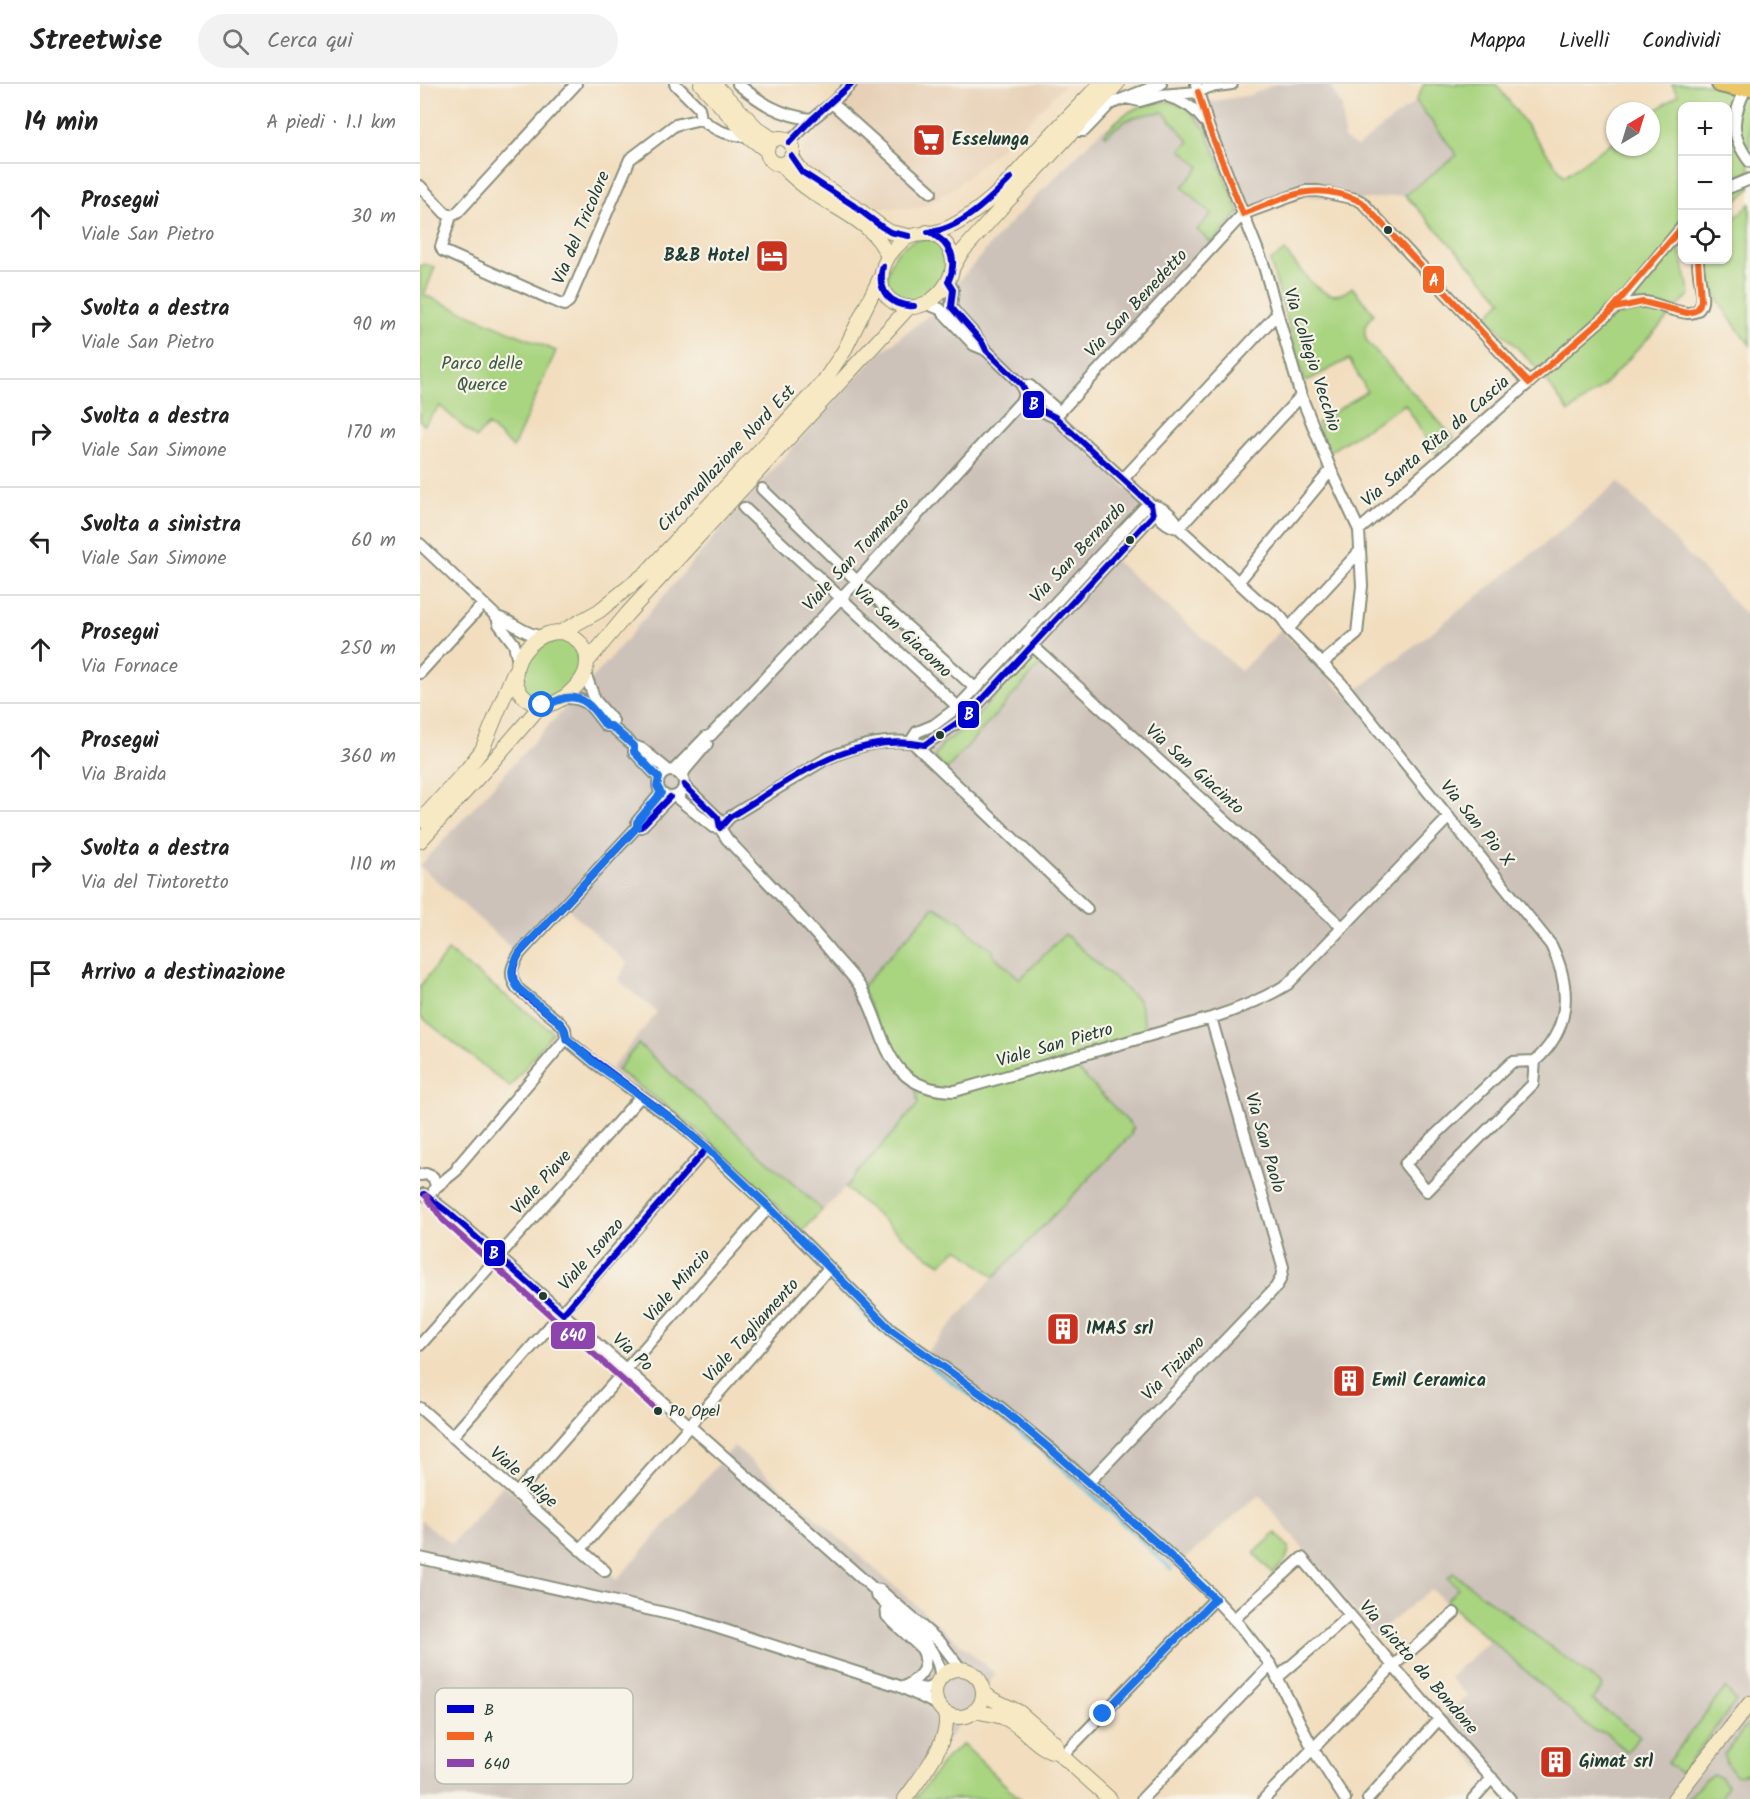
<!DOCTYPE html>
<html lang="it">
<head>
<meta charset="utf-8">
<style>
  body { margin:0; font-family:Kalam,sans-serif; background:#f2f2f2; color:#222 }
  .controls { position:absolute; right:18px; top:18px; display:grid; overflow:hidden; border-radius:12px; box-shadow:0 2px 4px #0004 }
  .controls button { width:54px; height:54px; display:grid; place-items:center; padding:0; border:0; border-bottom:2px solid #e0e0e0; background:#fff; color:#222; font:30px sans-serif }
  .compass { position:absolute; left:1186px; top:18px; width:54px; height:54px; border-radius:50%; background:#fff; box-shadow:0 2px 4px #0004; rotate:38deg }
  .stop { position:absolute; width:18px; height:18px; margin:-14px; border:4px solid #1a73e8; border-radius:50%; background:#fff }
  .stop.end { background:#1a73e8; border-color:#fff; box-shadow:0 2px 6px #0008 }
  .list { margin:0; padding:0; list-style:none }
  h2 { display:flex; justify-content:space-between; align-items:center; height:78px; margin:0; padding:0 24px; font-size:26px }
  h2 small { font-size:20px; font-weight:400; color:#767676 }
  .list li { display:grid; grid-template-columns:39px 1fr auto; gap:18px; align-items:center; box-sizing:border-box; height:108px; padding:0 24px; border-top:2px solid #e0e0e0 }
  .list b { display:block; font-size:22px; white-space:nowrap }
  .list p { margin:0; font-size:20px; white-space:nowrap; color:#767676 }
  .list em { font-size:20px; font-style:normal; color:#767676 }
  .icon { flex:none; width:33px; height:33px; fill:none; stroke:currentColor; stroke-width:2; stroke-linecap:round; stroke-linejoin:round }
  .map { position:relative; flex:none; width:1330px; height:1715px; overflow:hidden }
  header { display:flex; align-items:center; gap:36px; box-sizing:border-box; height:84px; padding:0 30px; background:#fff; border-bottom:2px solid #e0e0e0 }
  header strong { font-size:28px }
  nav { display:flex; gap:33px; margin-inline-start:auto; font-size:21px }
  .search { width:420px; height:54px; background:#f2f2f2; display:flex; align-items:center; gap:15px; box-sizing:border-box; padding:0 21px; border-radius:33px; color:#767676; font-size:22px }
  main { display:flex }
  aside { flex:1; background:#fff }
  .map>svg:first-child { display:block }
  .built { fill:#e7d0b6 }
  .industrial { fill:#cdc2b9 }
  .green { fill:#a9d480; stroke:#64885a; stroke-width:1.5 }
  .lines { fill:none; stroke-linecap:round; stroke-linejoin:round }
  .stream { stroke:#60bcde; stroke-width:3 }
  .street-casing { stroke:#888e7a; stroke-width:14 }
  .secondary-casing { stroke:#888e7a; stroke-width:16 }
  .primary-casing { stroke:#888e7a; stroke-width:20 }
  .street { stroke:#fff; stroke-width:10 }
  .secondary { stroke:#f7e9c3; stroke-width:14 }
  .primary { stroke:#eac769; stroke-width:16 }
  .bus-1-casing { stroke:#f7f3e8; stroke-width:10 }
  .bus-2-casing { stroke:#f7f3e8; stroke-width:10 }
  .bus-3-casing { stroke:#f7f3e8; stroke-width:10 }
  .bus-1 { stroke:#0000cd; stroke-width:6 }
  .bus-2 { stroke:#f26522; stroke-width:6 }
  .bus-3 { stroke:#8e44ad; stroke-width:6 }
  .route { stroke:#1a73e8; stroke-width:8 }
  .bus-dot { fill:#1f3d34; stroke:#f7f3e8; stroke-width:2 }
  .labels { text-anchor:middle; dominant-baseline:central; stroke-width:4.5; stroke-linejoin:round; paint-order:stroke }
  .bus-label { font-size:16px; fill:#1f3d34; stroke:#f7f3e8; text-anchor:start }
  .poi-label { font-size:18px; font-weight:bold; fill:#1f3d34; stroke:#f7f3e8; text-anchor:start }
  .street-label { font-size:18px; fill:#1f3d34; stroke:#f7f3e8 }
  .park-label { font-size:18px; fill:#3b5b43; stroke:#f7f3e8 }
  .key { fill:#f7f3e8; stroke:#b6bcb2; stroke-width:1.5 }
  .key-label { font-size:16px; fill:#1f3d34 }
  .line-badge { stroke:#f7f3e8; stroke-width:2 }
  .badge-label { font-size:16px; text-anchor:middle; font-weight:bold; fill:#fff }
</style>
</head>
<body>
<header>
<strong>Streetwise</strong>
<div class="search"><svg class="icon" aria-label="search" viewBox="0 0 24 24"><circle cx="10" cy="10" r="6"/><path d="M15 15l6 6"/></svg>Cerca qui</div>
<nav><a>Mappa</a><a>Livelli</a><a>Condividi</a></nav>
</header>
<main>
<aside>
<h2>14 min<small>A piedi · 1.1 km</small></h2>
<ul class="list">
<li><svg class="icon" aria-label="ahead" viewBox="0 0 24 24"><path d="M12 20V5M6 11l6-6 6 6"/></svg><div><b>Prosegui</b><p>Viale San Pietro</p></div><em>30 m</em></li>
<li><svg class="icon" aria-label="right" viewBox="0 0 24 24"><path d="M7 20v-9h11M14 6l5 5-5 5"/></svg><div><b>Svolta a destra</b><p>Viale San Pietro</p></div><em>90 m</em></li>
<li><svg class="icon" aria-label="right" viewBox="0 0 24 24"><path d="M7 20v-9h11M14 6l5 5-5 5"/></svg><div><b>Svolta a destra</b><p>Viale San Simone</p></div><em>170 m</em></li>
<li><svg class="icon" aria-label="left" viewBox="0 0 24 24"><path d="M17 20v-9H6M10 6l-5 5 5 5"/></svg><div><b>Svolta a sinistra</b><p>Viale San Simone</p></div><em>60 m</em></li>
<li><svg class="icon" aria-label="ahead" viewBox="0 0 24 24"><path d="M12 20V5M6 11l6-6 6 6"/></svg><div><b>Prosegui</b><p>Via Fornace</p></div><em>250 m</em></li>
<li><svg class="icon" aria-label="ahead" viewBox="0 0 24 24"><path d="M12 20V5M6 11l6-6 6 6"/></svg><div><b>Prosegui</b><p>Via Braida</p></div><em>360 m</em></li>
<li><svg class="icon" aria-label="right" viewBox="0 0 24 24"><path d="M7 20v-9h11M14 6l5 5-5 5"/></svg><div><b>Svolta a destra</b><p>Via del Tintoretto</p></div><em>110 m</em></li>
<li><svg class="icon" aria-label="arrive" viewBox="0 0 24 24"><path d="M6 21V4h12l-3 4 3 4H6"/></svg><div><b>Arrivo a destinazione</b></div></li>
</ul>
</aside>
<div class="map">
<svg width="1330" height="1715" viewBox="0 0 1330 1715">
  <rect width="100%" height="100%" fill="#f7f3e8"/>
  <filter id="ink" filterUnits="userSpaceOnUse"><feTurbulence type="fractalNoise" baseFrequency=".0167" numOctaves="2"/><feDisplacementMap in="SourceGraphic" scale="12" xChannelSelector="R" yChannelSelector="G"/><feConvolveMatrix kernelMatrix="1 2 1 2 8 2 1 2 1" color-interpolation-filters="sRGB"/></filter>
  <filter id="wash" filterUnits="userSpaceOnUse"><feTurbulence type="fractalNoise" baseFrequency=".008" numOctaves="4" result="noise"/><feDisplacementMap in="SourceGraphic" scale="24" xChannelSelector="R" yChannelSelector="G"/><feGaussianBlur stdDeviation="1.35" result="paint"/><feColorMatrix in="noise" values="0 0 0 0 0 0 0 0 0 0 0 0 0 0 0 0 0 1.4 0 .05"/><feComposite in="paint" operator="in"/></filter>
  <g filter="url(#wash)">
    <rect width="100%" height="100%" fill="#f2debf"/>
    <!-- built -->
    <path class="built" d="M440,0H645L590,56L541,98L520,113L498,124H461L444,118L390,88L384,80L382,70L385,61Z"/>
    <!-- industrial -->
    <path class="industrial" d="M855,0H909L922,22L924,55L937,63L996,17L1037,71L985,111L939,116L882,112L818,134L633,336L731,427L690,472L821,587L861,546L928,613L1122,462L1198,398L1330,535V1715H1088L1019,1637L1048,1612L1029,1593L1069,1558L1011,1505L954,1551L839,1411L754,1484L634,1376L550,1307L501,1275L574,1192L659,987L645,850L600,896L565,865L495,1001L498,1021L425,1104L383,1147L268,1041L191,985L237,928L198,896L207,879L143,820L97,869L0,782L186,579L339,401L455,273L510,230L585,144L682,46L720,29L831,11Z
      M314,1362L575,1590L485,1715H0V1436L32,1460L83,1401L197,1496Z"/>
    <!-- green -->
    <path class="green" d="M1004,0H1076L1144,92L1195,56V63H1231V30L1258,11L1252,0H1330V105L1308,124V22H1262V161L1259,164L1270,210L1182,303L1149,328L1117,284L1067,233L1082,216L985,111L1037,71L996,17Z
      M746,17L768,24L785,45L819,128L792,159L777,146L791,130L762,103L780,83L761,66L770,58L743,28C716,31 706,33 686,52L684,50C703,28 717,21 746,17Z
      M1330,120V261C1314,240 1283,204 1290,176H1308V140Z
      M495,156C500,156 508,154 513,156C547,169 514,225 483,216C458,209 467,181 479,166C483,162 490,159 495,156Z
      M865,167C881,186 906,228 932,203L954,230C945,238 942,246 947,258L1034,354L1015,368L985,320L909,368L897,339L947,307L929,275L885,298L850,177Z
      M4,180L15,183L4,211L136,267L93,364L68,341L56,354L20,322L4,341L0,337V182Z
      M136,552L156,561C163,574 162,583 155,595C134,629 83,615 107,575C109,571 111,566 115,563C121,559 129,556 136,552Z
      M613,571L622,579L527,685L514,673L523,660L550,640Z
      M514,823L540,837L553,852L573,866L572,870L600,895L645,850L719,917L727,951L658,970L659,987L714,1044L710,1048L712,1050L574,1193L538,1164L521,1180L501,1168L425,1104L498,1020L495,1001L470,966L441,904Z
      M28,867L133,948L90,1003L0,932V902Z
      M218,960L402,1126L383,1147L288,1055L255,1028L197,986Z
      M856,1449L869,1464C868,1477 861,1481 852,1489L834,1469Z
      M1033,1489L1183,1602L1172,1616L1220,1652L1207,1668L1186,1649L1174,1647L1026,1517L1038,1504L1028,1494Z
      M1305,1604L1316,1617L1261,1689L1247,1679Z
      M1330,1637V1688L1317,1692L1306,1679L1304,1671Z
      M543,1660L600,1715H495L527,1673Z
      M1293,1690L1300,1693L1307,1701L1301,1715H1268L1285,1695Z"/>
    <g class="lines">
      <!-- stream -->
      <path class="stream" d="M437,1224C485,1270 542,1302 594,1344C649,1387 699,1437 751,1485"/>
    </g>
  </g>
  <g filter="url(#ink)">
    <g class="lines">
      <defs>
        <path id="street" d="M255,0L279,24L281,35
          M318,0C341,19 361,32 392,35
          M776,0L788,42L844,182L881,312L911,386L939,446L942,502L937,550L908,574L904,580
          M1326,4C1312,33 1309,51 1330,78
          M749,13C764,17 775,24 784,37
          M706,14L720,17L741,11L778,8L789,3L812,0
          M412,19L511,108
          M654,47H664L690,20L741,0
          M369,59L392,35L412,19L431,0
          M0,102L25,129L31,132L37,129L156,0
          M1308,104L1330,95
          M31,132L21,163L23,167L144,221L149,217L210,75L255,41L281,35C299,49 306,50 329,53
          M528,198L533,206L531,223C541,238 558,250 565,266
          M505,219L520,225L554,261L566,266L602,301L610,302L634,323L635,333
          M1195,224C1203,221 1214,218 1223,218C1239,217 1276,243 1282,218C1284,211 1277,187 1278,176
          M602,301C603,315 622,329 635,333L731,421C737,432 747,443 759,444C755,432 743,423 731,421
          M881,312L759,444L842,520C852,523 865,535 868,545L921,599L1131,861C1152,903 1151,945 1115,977L1092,978L985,1080L1007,1107L1113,1000L1115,977
          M635,333L823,130L886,107H898L936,115L942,118L1109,299
          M703,395L857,230
          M342,405L437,497L555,604
          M324,424L538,623
          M939,446L1195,224L1262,143
          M0,460L77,533C93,537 104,551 121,552
          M819,497L911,386
          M77,533L79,540L94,560L98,578
          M868,545L940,467
          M603,553L922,843
          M0,589L63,520
          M165,589L175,616L193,637L191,642
          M143,614C169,613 171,624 186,642H191L214,662L222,665L249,687
          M491,657L497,648L514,641L538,623L724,424L731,421
          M494,660L667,825
          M214,662V668L239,694
          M238 700a13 13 0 1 1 26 0a13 13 0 1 1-26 0Z
          M253,687L286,653L291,651L437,497L606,312
          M262,693L265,686L287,660
          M264,701L298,734L300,744L307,755C341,791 375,826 407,863C417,876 430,888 439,901C457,927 460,964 481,987C496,1003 515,1007 535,1007L791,934C820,925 842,916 868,900L1029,733
          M256,713L293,743L300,744
          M217,742V738L241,709
          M300,744L310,733L406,675C438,661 471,652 505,661L547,632L733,431L731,421
          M146,955L175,979L262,1042L349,1123L471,1246L581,1324L635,1369L739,1461L787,1506L820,1542L851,1581L893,1665L925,1715
          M146,955L145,945L139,938L97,904C88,890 92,882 100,869L217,743H221L250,713
          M0,1091L6,1090L13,1093L16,1101L14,1106
          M15,1104L37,1086L38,1082L146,955
          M4,1110L29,1129L454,1505L460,1506L521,1559L540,1584
          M0,1261L221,1012
          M0,1324L185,1487
          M32,1353L287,1064
          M669,1398L856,1203L861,1194L863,1183L791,934
          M96,1410L349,1123
          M160,1466L409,1184
          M0,1474L267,1534L479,1602L518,1621
          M456,1511C477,1531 521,1562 520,1593
          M466,1521L467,1532L502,1565C511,1582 501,1593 486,1602
          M814,1535L882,1474L1002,1616L1090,1715
          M857,1594L930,1531
          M488,1602L506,1605L515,1602
          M642,1672L795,1515
          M722,1715L851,1581
          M844,1715L973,1582L1034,1529
          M948,1715L1019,1635
          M1053,1715L1072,1694"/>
        <path id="secondary" d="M281,0L329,53L347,67
          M294,0L337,44L354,56
          M347 67a13 13 0 1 1 26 0a13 13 0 1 1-26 0Z
          M371,72L382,88L433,121L462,143L470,148L489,152
          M360,80C371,92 382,101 395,110C422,128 456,141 468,173
          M507,148C563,168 516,236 479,221C453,210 459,181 475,164C490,146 501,153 520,147C538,141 559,125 573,113C589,99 603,81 617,66C637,44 659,22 680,0
          M533,183L541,169L582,123L697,0
          M141,548L179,527L226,489L404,297L424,267L461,192
          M141,548C160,553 172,567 165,589C162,597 155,604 148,610C112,642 76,597 108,563C118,553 127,548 141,548Z
          M167,578L207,530L489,223
          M0,737L48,684L62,666L94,588
          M0,757L72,678L116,627L129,621
          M515 1609a24 24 0 1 1 48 0a24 24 0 1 1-48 0Z
          M563,1608L572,1615L599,1628L635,1659L637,1668L642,1672L690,1715
          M554,1627C563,1629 574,1630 582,1633C603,1640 616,1666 637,1668
          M485,1715C499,1696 535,1651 524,1628
          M1254,1715L1330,1619"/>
        <path id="primary" d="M1300,0L1317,4L1330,3"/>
      </defs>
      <!-- street casing -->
      <use href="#street" class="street-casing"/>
      <!-- secondary casing -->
      <use href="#secondary" class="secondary-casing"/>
      <!-- primary casing -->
      <use href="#primary" class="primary-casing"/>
      <!-- street -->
      <use href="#street" class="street"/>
      <!-- secondary -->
      <use href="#secondary" class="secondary"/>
      <!-- primary -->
      <use href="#primary" class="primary"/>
      <defs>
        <path id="bus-1" d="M369,59L392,35L431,0
          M371,72L382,88L433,121L462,143L470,148L489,152
          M508,148C540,146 569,116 591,94
          M512,150C532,159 538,176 529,196
          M512,150C530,160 537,177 529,196
          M463,182C458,207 468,220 494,222
          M463,182C455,205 470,224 494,222
          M528,198L533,206L531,223L562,258L566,266L602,301L609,316L619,325L635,333L731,421
          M264,701L298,734L300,744
          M300,744L310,733C370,697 431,646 505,661L547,632L733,431L731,421
          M146,955C146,952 146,948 145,945C143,940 136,935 131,932C108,913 80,902 100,869L217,743H221L250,713
          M146,955L253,1035L287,1064
          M4,1110L29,1129L143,1230
          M143,1230L287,1064"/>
        <path id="bus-2" d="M778,8L788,42L823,130
          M823,130C868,113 893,95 942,118L1109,299
          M1187,231L1262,143
          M1109,299L1195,224L1223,218L1267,229L1275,227L1279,223L1281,216L1278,176"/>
        <path id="bus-3" d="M6,1112L23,1136L238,1327"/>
      </defs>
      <!-- bus-1 casing -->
      <use href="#bus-1" class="bus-1-casing"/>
      <!-- bus-2 casing -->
      <use href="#bus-2" class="bus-2-casing"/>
      <!-- bus-3 casing -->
      <use href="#bus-3" class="bus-3-casing"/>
      <!-- bus-1 -->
      <use href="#bus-1" class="bus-1"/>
      <!-- bus-2 -->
      <use href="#bus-2" class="bus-2"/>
      <!-- bus-3 -->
      <use href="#bus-3" class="bus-3"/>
    </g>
  </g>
  <g class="lines" filter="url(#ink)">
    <!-- route -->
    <path class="route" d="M122,621C131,621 136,616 145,614C166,610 175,628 186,642H191L214,662V668L239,694L237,702L241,709L217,738V743L100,868C92,882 88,890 98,904L139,938L144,945L147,955L175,979L262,1042L287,1064L349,1123L471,1246L581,1324L635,1369L739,1461L795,1515L683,1630"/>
  </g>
  <!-- icons -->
  <defs>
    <symbol id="supermarket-square" viewBox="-11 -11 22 22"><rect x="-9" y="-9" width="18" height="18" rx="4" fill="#c8321e" stroke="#f7f3e8"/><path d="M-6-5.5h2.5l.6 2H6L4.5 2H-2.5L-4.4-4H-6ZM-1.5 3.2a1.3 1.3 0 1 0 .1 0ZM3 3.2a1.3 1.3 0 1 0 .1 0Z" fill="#fff"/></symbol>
    <symbol id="hotel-square" viewBox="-11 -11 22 22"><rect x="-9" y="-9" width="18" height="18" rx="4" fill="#c8321e" stroke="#f7f3e8"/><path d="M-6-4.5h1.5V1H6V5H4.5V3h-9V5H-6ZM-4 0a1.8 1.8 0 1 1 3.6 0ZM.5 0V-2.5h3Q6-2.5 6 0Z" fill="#fff"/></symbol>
    <symbol id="building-square" viewBox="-11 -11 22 22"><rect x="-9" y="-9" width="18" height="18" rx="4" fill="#c8321e" stroke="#f7f3e8"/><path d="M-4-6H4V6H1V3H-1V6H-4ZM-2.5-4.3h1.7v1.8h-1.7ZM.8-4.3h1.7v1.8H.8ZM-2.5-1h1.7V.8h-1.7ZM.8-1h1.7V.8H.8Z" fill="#fff"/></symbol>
  </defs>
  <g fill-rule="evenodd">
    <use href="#supermarket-square" x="490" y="37" width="38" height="38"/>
    <use href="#hotel-square" x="333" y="153" width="38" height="38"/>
    <use href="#building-square" x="624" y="1226" width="38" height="38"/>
    <use href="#building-square" x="910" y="1278" width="38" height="38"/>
    <use href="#building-square" x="1117" y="1659" width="38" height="38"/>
  </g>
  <!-- markers -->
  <g class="bus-dot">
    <circle cx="968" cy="146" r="5"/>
    <circle cx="710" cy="456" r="5"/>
    <circle cx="520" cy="651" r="5"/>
    <circle cx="123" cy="1212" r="5"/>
    <circle cx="238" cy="1327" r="5"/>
  </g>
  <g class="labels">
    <!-- bus labels -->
    <g class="bus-label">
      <text x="249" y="1327">Po Opel</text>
    </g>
    <!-- poi labels -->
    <g class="poi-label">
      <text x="532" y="56">Esselunga</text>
      <text x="329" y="172" text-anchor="end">B&amp;B Hotel</text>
      <text x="666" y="1245">IMAS srl</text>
      <text x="952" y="1297">Emil Ceramica</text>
      <text x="1159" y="1678">Gimat srl</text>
    </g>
    <!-- street labels -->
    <g class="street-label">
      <text transform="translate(162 144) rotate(-67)">Via del Tricolore</text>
      <text transform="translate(717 220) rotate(-47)">Via San Benedetto</text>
      <text transform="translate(891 276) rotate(72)">Via Collegio Vecchio</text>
      <text transform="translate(1016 358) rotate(-41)">Via Santa Rita da Cascia</text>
      <text transform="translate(307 375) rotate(-47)">Circonvallazione Nord Est</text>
      <text transform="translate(659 469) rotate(-47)">Via San Bernardo</text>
      <text transform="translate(437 471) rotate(-47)">Viale San Tommaso</text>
      <text transform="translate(482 548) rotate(43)">Via San Giacomo</text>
      <text transform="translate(774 686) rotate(42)">Via San Giacinto</text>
      <text transform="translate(1056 740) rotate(51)">Via San Pio X</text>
      <text transform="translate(635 962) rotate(-16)">Viale San Pietro</text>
      <text transform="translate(844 1059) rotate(74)">Via San Paolo</text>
      <text transform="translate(122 1099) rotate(-48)">Viale Piave</text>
      <text transform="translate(172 1171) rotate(-49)">Viale Isonzo</text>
      <text transform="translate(258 1202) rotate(-49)">Viale Mincio</text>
      <text transform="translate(332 1247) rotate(-48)">Viale Tagliamento</text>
      <text transform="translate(212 1269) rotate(42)">Via Po</text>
      <text transform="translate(754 1285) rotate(-46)">Via Tiziano</text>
      <text transform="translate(103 1394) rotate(41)">Viale Adige</text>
      <text transform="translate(998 1584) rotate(49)">Via Giotto da Bondone</text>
    </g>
    <!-- park labels -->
    <g class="park-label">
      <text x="62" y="280">Parco delle<tspan x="62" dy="21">Querce</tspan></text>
    </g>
  </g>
  <!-- legend -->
  <rect x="15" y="1604" width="198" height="96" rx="9" class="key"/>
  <rect x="27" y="1621" width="27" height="8" fill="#0000cd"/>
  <rect x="27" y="1648" width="27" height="8" fill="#f26522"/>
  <rect x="27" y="1675" width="27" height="8" fill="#8e44ad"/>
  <g class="key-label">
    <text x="64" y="1631">B</text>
    <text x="64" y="1658">A</text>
    <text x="64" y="1685">640</text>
  </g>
  <g class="line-badge">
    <rect x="1002" y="181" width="23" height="29" rx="6" fill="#f26522"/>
    <rect x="602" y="306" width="23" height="29" rx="6" fill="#0000cd"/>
    <rect x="537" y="616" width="23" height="29" rx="6" fill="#0000cd"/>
    <rect x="63" y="1155" width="23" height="28" rx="6" fill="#0000cd"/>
    <rect x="130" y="1237" width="46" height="29" rx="6" fill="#8e44ad"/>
  </g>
  <g class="badge-label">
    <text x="1014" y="202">A</text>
    <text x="614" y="326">B</text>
    <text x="549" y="636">B</text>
    <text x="74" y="1175">B</text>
    <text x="153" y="1257">640</text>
  </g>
</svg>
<div class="controls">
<button>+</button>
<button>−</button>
<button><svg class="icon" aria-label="locate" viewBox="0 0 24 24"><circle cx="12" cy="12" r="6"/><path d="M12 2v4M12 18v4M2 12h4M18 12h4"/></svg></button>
</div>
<svg class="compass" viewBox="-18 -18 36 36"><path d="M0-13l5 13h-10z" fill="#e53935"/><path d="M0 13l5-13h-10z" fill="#767676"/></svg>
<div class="stop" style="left:122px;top:621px"></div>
<div class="stop end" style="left:683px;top:1630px"></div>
</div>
</main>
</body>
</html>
